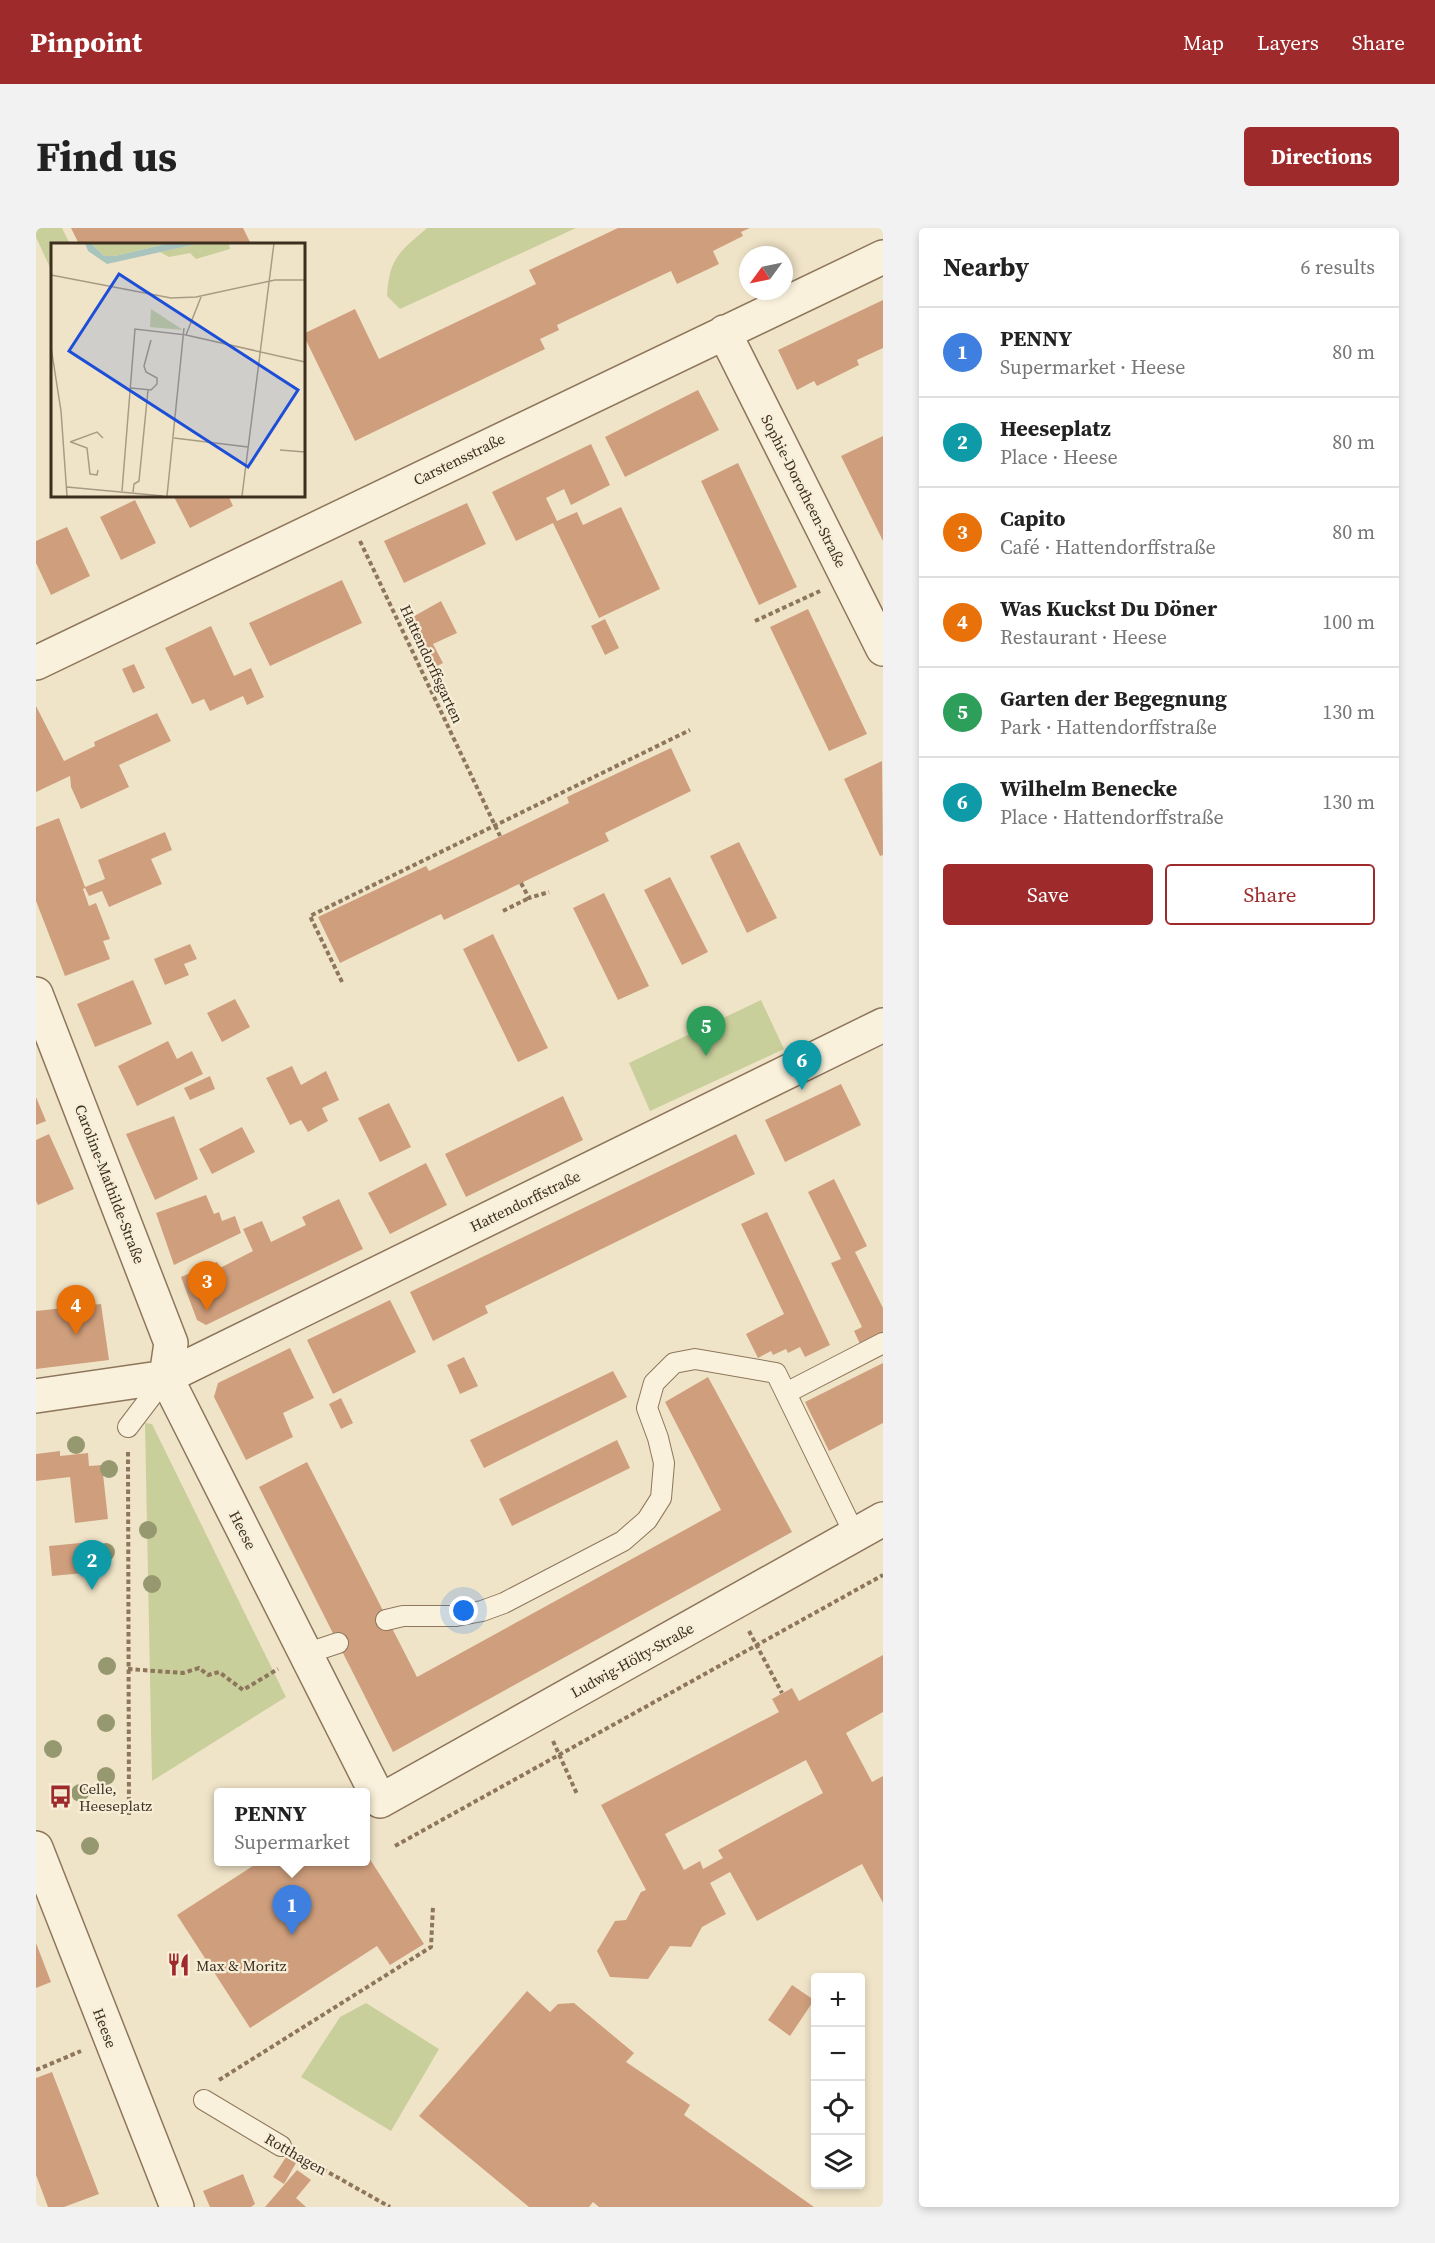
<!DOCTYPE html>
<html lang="en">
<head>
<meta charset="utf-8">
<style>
  body { margin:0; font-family:"Source Serif 4",serif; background:#f2f2f2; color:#222 }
  .controls { position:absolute; right:18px; bottom:18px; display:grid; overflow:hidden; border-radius:6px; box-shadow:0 3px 9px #0003 }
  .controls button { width:54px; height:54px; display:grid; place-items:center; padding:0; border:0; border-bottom:2px solid #e0e0e0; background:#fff; color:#222; font:30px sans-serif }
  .compass { position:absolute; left:703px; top:18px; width:54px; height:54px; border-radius:50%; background:#fff; box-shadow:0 3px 9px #0003; rotate:237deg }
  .you { position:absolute; left:428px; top:1383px; width:21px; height:21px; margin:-15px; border:4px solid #fff; border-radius:50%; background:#1a73e8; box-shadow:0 0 0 9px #1a73e833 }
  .badge { display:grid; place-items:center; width:39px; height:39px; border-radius:50%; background:#9e2a2b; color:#fff; font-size:20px; font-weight:700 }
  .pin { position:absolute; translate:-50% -50px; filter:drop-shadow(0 2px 3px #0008) }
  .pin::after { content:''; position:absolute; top:32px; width:21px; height:18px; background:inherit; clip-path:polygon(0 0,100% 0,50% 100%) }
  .popup { position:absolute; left:178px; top:1560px; width:156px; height:78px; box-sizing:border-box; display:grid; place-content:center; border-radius:6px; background:#fff; filter:drop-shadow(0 2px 4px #0005); font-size:20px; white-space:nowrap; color:#767676 }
  .popup b { font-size:22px; color:#222 }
  .popup::after { content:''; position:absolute; left:50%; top:100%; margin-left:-12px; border:12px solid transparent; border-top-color:#fff }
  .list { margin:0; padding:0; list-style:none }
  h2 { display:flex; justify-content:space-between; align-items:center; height:78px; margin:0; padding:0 24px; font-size:26px }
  h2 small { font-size:20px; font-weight:400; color:#767676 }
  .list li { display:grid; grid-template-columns:39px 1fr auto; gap:18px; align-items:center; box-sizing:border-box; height:90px; padding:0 24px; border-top:2px solid #e0e0e0 }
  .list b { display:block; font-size:22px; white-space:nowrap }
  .list p { margin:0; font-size:20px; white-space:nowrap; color:#767676 }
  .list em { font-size:20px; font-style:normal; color:#767676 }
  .actions { display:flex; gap:12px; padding:18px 24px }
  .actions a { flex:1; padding:14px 0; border:2px solid #9e2a2b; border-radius:6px; text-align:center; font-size:21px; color:#9e2a2b }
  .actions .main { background:#9e2a2b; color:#fff }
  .icon { flex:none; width:33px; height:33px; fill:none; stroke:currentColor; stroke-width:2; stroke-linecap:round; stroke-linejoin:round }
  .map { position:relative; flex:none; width:847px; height:1979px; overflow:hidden; border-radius:6px }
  header { display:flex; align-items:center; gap:36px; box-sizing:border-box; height:84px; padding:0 30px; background:#9e2a2b; color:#fff }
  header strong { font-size:28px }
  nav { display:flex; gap:33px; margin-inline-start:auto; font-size:21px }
  .intro { display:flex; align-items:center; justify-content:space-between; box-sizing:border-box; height:144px; padding:0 36px }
  h1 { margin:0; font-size:42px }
  .button { padding:15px 27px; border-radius:6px; background:#9e2a2b; color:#fff; font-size:21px; font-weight:700 }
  main { display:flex; gap:36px; padding:0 36px }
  aside { flex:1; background:#fff; border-radius:6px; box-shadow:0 3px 9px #0003 }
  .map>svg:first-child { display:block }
  .green { fill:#c9cf9b }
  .building { fill:#cf9f7d; fill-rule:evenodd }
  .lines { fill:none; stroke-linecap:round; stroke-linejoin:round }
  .service-casing { stroke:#8d765c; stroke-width:22 }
  .minor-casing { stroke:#8d765c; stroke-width:36 }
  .tertiary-casing { stroke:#8d765c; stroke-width:36 }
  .path { stroke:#8d765c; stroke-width:4; stroke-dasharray:4.5 3; stroke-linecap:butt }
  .service { stroke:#faf1dc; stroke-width:20 }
  .minor { stroke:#faf1dc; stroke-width:33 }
  .tertiary { stroke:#faf1dc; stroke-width:33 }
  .tree { fill:#96986f }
  .labels { text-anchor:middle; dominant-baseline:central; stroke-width:4.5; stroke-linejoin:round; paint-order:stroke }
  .street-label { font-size:15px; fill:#3d2e20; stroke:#f7eed8 }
  .poi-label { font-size:15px; fill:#3d2e20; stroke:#f7eed8; text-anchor:start }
  .inset-road { fill:none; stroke:#a89b85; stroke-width:1.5 }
  .view { fill:#1d4ed8; fill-opacity:0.15; stroke:#1d4ed8; stroke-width:3 }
  .inset-edge { fill:none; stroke:#3d2e20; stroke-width:3 }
</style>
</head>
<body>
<header>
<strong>Pinpoint</strong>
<nav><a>Map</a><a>Layers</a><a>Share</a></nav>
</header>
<div class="intro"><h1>Find us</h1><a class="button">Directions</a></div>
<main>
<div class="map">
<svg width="847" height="1979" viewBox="0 0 847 1979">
  <rect width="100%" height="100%" fill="#f0e4c8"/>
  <!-- green -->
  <path class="green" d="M0,0H26L34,16H16V44L0,9Z
    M391,0H540L364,81L351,68C353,29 364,24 391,0Z
    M725,772L748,821L614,883L593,835Z
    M109,1195L116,1196L250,1469L116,1553Z
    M330,1775L403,1821L355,1903L265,1849L304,1789Z"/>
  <!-- building -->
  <path class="building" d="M35,0H207L215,16H43Z
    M582,0H714L705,4L707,8L677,23L683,36L641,56L635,43L521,97L523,102L504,111L509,121L319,213L267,106L319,81L343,131L500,56L493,42Z
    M847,72V120L821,132L823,137L781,158L778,153L761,162L742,122Z
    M662,162L683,202L589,249L569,209Z
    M847,208V313L805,228Z
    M555,216L574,257L535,277L528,261L510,270L521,293L541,284L547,297L585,279L624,361L563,390L517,295L480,313L456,264Z
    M702,235L761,359L723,377L665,253Z
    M137,267H192L197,278L154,300Z
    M99,272L120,315L85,332L64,289Z
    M431,275L450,316L368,355L348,313Z
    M31,299L54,348L15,367L0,335V313Z
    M306,352L326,395L234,438L213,395Z
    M405,373L421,405L397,416L407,435L397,440L373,391Z
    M772,381L831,506L793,523L734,399Z
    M569,391L583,420L569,427L555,398Z
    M175,398L198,448L215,440L228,469L211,477L207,468L174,483L168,471L156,476L129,420Z
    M98,436L109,460L97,465L86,441Z
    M0,478L28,533L59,518L58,514L121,485L135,513L83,537L93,559L45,581L35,559L34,548L0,564Z
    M635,520L655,563L569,605L573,613L408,692L405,686L304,735L282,689L390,638L393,643L533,575L531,569Z
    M846,533L847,627L844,628L808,551Z
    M23,590L49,659L69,651L62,632L129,604L136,622L115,631L126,656L73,679L66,663L53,668L49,660L47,661L53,678L60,675L74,711L67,713L74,731L29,748L0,673V599Z
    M703,614L741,690L711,705L674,628Z
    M634,649L672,724L646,737L608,662Z
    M568,665L613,758L582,772L537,680Z
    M457,706L512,820L482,834L427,721Z
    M154,716L161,731L148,736L153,747L129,757L118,731Z
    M97,752L116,796L59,819L41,776Z
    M199,771L214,799L186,814L171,785Z
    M132,813L141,831L156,823L167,846L101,878L82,838Z
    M256,838L265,857L290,843L303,872L286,880L292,893L272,904L265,892L254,897L230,850Z
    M174,848L179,861L154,872L148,860Z
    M805,856L825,897L749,934L729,892Z
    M527,868L547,912L430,969L409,926Z
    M0,869L10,893L0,897Z
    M353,875L375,919L344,934L322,890Z
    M138,888L162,951L119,972L90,906Z
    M206,899L219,924L176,946L163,921Z
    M13,906L38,961L2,977L0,973V912Z
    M700,906L719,946L449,1078L452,1085L397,1113L374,1064Z
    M390,935L411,977L354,1006L332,965Z
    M798,951L831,1018L819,1024L847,1080V1107L825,1118L818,1103L826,1099L795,1035L805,1031L772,964Z
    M170,967L178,986L183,984L186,993L199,988L205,1005L138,1037L120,985Z
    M303,971L327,1021L170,1097L161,1092L145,1049L181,1034L184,1040L217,1023L207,1001L226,993L235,1014L270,997L266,989Z
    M731,984L794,1117L769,1129L764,1119L752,1125L750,1121L737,1127L735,1123L722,1130L710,1106L748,1086L705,996Z
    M354,1072L380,1124L297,1166L271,1112Z
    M65,1076L73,1132L0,1141V1083Z
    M254,1120L278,1170L247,1185L257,1209L210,1232L178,1169L182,1155Z
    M428,1129L442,1158L424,1166L411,1137Z
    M847,1135V1195L793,1223L769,1174Z
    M577,1143L591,1169L448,1240L434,1212Z
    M672,1149L756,1304L357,1524L223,1259L271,1234L381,1449L685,1282L629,1174Z
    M305,1170L317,1195L305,1201L293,1176Z
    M581,1212L594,1240L476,1298L463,1271Z
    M24,1223V1228L52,1225L53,1238L66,1237L72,1291L39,1295L34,1249L0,1253V1226Z
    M55,1314L58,1344L16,1348L13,1318Z
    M847,1427V1484L810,1505L836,1554L847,1548V1675L826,1636L721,1693L694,1644L674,1655L690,1686L666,1699L655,1719L634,1718L612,1751L574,1749L561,1723L579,1693L590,1692L605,1664L610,1662L565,1577L743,1484L736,1471L756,1460L763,1473ZM770,1532L787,1565L682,1622L687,1630L667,1641L664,1633L648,1642L629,1606Z
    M330,1625L388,1716L354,1737L341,1718L214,1800L141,1687L223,1634H256L258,1635L261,1634H330Z
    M0,1715L15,1754L0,1760Z
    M756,1757L778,1772L754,1808L732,1792Z
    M491,1763L514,1784L522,1776L538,1775L598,1825L590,1834L654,1877L648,1887L778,1979H563L557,1974L553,1979H493L383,1888Z
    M16,1844L63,1966L28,1979H12L0,1947V1850Z
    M250,1929L260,1935L248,1956L237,1949Z
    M261,1942L275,1952L260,1970L270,1979H229Z
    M207,1946L219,1976L215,1979H174L167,1963Z"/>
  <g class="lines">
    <defs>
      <path id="service" d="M750,1165L847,1115
        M92,1199L130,1149
        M350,1392L367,1388H420L446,1383L468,1375L587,1313L611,1292L625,1270L628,1235L622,1210L611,1180L618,1155L638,1135L659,1131L740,1145L819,1307
        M269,1426L302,1415
        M168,1872L245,1918"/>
      <path id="minor" d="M688,104L847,421
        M0,435L847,29
        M0,766L135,1115L130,1149
        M130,1149L847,797
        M0,1168L130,1149L344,1573L847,1291"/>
      <path id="tertiary" d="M0,1620L141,1979"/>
    </defs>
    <!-- service casing -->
    <use href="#service" class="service-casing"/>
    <!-- minor casing -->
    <use href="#minor" class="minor-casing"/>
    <!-- tertiary casing -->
    <use href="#tertiary" class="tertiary-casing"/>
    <!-- path -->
    <path class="path" d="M324,313L464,608
      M719,393L784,363
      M485,655L493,670L513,664
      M467,683L493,670
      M306,754L274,688L654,502
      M92,1224L93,1587
      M713,1403L746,1465
      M92,1441L147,1445L163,1440L172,1447L183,1444L207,1462L242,1441
      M517,1513L541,1566
      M359,1618L847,1347
      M0,1842L45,1823
      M183,1852L395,1719L397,1678
      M267,1930L354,1979"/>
    <!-- service -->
    <use href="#service" class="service"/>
    <!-- minor -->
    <use href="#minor" class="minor"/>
    <!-- tertiary -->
    <use href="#tertiary" class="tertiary"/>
  </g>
  <!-- trees -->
  <g class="tree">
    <circle cx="40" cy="1217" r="9"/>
    <circle cx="73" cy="1241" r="9"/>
    <circle cx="112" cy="1302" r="9"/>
    <circle cx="70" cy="1324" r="9"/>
    <circle cx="116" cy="1356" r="9"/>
    <circle cx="71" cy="1438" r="9"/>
    <circle cx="70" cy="1495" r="9"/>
    <circle cx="17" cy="1521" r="9"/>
    <circle cx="70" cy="1548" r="9"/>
    <circle cx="44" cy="1565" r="9"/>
    <circle cx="54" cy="1618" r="9"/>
  </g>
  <!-- icons -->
  <defs>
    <symbol id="bus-bare" viewBox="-9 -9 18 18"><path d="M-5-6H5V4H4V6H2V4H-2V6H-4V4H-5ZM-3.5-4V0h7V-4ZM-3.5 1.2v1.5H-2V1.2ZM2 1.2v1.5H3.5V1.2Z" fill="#9e2a2b" stroke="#f7eed8" stroke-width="2.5" paint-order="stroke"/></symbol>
    <symbol id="restaurant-bare" viewBox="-9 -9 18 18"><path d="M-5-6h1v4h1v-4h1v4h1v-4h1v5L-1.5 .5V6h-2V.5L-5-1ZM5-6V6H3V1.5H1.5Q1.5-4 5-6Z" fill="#9e2a2b" stroke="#f7eed8" stroke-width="2.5" paint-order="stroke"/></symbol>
  </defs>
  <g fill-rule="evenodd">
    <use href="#bus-bare" x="8" y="1552" width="33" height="33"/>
    <use href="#restaurant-bare" x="126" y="1720" width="33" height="33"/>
  </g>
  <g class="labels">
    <!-- street labels -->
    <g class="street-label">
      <text transform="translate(423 231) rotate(-26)">Carstensstraße</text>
      <text transform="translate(768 263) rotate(63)">Sophie-Dorotheen-Straße</text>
      <text transform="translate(396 436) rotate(65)">Hattendorffsgarten</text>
      <text transform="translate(74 956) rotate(69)">Caroline-Mathilde-Straße</text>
      <text transform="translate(489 973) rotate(-26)">Hattendorffstraße</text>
      <text transform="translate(207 1302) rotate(63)">Heese</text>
      <text transform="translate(596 1432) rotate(-29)">Ludwig-Hölty-Straße</text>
      <text transform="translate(69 1800) rotate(69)">Heese</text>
      <text transform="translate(260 1926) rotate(30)">Rotthagen</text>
    </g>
    <!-- poi labels -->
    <g class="poi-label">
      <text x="43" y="1560">Celle,<tspan x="43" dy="17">Heeseplatz</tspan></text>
      <text x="160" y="1737">Max &amp; Moritz</text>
    </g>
  </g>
  <!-- overview -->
  <g transform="translate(15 15)">
    <rect width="254" height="254" fill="#f0e4c8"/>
    <path d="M40,0H119L64,13H53ZM150,0H178L179,6L145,16L139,10L118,14L109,9ZM100,66L132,87L99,84Z" fill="#c9cf9b"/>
    <path d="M34,0H40L53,13H64L119,0H150L56,21L37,8Z" fill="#a9c4bc"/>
    <path class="inset-road" d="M0,32L120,55L145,54L224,37H254M135,92L254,119M0,104L10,168L16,253M80,145L100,147L106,141V135L95,129L93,123L100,97M123,195L197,204M19,199L46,189L52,195M20,199L36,205L39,231L46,232L47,227M229,207L254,209M16,244L112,253M71,248L84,86L135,92L150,54M82,249L83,241L88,238L97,147M116,253L133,85M191,253L223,0"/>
    <path class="view" d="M68,31L247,147L197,224L18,108Z"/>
    <rect width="254" height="254" class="inset-edge"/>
  </g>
</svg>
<div class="controls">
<button>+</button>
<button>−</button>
<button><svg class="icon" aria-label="locate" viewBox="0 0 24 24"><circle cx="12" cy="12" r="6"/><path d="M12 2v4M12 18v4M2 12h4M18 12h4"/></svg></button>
<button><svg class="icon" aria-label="layers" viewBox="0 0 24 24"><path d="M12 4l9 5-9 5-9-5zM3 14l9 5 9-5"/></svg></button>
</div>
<svg class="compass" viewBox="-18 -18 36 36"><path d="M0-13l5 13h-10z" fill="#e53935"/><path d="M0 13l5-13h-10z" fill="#767676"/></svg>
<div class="you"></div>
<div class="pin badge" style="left:256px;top:1707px;background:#3f7fe0">1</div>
<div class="popup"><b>PENNY</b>Supermarket</div>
<div class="pin badge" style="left:56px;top:1362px;background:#0f9aa8">2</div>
<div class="pin badge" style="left:171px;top:1083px;background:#e8710a">3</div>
<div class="pin badge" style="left:40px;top:1107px;background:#e8710a">4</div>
<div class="pin badge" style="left:670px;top:828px;background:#2e9e5b">5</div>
<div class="pin badge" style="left:766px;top:862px;background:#0f9aa8">6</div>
</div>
<aside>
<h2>Nearby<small>6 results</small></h2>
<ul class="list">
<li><span class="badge" style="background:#3f7fe0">1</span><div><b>PENNY</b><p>Supermarket · Heese</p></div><em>80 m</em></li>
<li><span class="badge" style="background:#0f9aa8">2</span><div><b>Heeseplatz</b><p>Place · Heese</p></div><em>80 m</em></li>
<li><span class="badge" style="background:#e8710a">3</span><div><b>Capito</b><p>Café · Hattendorffstraße</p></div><em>80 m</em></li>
<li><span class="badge" style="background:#e8710a">4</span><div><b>Was Kuckst Du Döner</b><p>Restaurant · Heese</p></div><em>100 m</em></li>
<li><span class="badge" style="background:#2e9e5b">5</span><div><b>Garten der Begegnung</b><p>Park · Hattendorffstraße</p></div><em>130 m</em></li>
<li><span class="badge" style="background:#0f9aa8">6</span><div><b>Wilhelm Benecke</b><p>Place · Hattendorffstraße</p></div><em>130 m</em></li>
</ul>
<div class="actions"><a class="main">Save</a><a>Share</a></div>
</aside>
</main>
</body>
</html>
